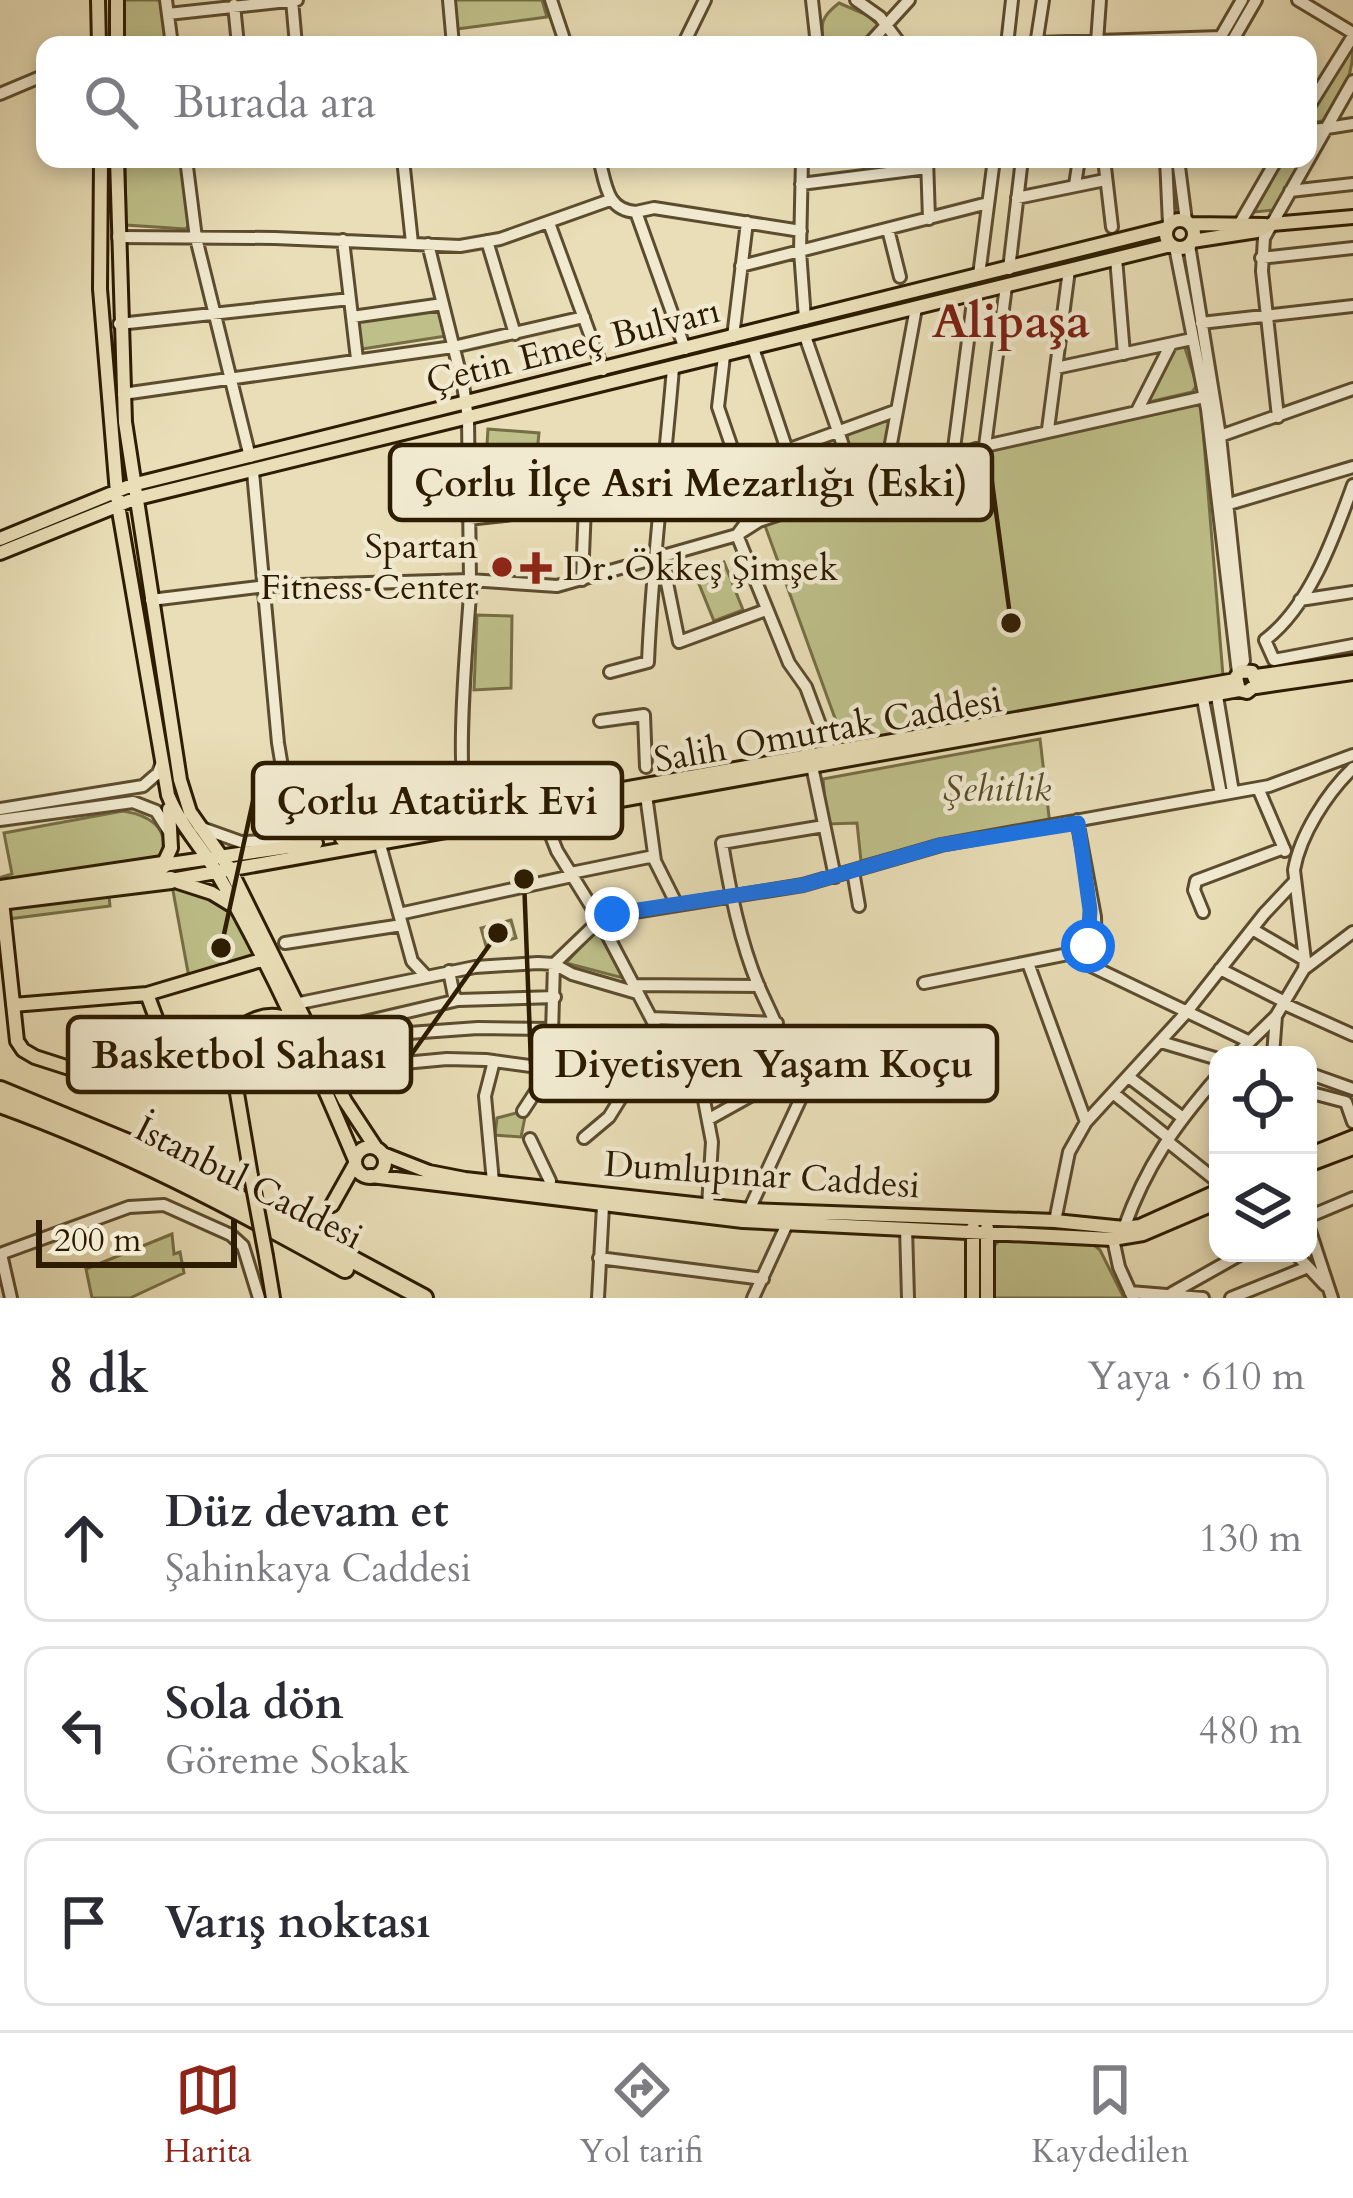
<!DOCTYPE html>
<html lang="tr">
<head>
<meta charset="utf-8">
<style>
  body { margin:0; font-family:Cardo,serif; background:#f7f7f7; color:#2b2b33 }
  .controls { position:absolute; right:36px; bottom:36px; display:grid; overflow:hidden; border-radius:24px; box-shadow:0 6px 18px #0003 }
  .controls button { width:108px; height:108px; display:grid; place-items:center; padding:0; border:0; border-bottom:3px solid #e1e1e2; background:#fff; color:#2b2b33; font:60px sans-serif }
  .scale { position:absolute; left:36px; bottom:30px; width:201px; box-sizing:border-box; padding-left:12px; border:6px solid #2d1c01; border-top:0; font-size:33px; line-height:42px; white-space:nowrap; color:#2d1c01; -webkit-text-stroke:9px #f1ead0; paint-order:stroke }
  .stop { position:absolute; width:36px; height:36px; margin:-27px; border:9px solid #1a73e8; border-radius:50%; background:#fff }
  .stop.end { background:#1a73e8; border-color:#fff; box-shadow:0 3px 12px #0008 }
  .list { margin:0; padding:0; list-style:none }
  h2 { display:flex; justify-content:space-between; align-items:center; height:156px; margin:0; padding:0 48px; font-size:51px }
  h2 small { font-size:39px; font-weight:400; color:#7c7c81 }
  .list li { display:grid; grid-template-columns:78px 1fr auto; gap:36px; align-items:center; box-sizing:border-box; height:168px; margin:0 24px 24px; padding:0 24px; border:3px solid #e1e1e2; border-radius:24px }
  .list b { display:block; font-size:45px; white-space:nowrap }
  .list p { margin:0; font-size:39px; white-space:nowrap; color:#7c7c81 }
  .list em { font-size:39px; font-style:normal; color:#7c7c81 }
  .icon { flex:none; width:66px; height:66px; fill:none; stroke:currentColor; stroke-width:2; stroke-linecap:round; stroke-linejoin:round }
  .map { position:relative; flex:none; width:1353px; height:1298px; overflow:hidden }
  .search { position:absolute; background:#fff; box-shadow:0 6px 18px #0003; left:36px; right:36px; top:36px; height:132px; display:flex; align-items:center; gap:30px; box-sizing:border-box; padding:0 42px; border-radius:24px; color:#7c7c81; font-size:45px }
  .sheet { height:732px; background:#fff }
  nav { display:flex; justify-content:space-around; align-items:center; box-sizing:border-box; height:168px; border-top:3px solid #e1e1e2; background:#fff; font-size:33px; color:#7c7c81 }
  nav a { display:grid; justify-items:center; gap:6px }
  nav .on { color:#8f2418 }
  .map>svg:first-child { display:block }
  .green { fill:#bebf89; stroke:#766e45; stroke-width:3 }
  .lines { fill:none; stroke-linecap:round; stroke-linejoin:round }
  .minor-casing { stroke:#5c4c2e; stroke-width:16 }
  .major-casing { stroke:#2d1c01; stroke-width:18 }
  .highway-casing { stroke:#2d1c01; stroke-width:22 }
  .minor { stroke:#f1ead0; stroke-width:10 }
  .major { stroke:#e9deb7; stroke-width:12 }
  .highway { stroke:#e9deb7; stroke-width:16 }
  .major-bridge-casing { stroke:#2d1c01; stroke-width:18; stroke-linecap:butt }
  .major-bridge { stroke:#e9deb7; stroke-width:12 }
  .route { stroke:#1a73e8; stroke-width:15 }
  .poi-dot { fill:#8f2418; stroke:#f1ead0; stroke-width:4.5 }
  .labels { text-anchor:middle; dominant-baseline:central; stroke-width:9; stroke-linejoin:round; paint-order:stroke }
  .street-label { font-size:36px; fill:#2d1c01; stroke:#f1ead0 }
  .poi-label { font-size:36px; fill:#2d1c01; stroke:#f1ead0; text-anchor:end }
  .park-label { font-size:36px; font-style:italic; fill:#584d2a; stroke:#f1ead0 }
  .district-label { font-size:48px; font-weight:bold; fill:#7a1f14; stroke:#f1ead0 }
  .leader { fill:none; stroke:#2d1c01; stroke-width:4.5 }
  .callout-dot { fill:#2d1c01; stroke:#f1ead0; stroke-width:4.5 }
  .callout { fill:#f1ead0; stroke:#2d1c01; stroke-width:4.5 }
  .callout-label { font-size:39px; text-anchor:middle; font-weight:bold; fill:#2d1c01 }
</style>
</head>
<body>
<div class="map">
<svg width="1353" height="1298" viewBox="0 0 1353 1298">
  <rect width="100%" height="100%" fill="#e9deb7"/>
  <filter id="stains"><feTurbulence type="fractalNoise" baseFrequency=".00167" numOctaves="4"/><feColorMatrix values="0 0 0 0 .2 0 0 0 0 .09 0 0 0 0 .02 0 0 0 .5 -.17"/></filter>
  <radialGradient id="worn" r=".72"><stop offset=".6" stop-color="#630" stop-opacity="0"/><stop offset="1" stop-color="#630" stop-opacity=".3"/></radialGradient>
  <!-- green -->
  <path class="green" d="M124,0H162L167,45H123Z
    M455,0H542L547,17L457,29Z
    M839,3L867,15L881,27L865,45H824C820,23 821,17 839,3Z
    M1353,45C1353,78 1343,91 1327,120L1308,124L1309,113Z
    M125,159H181L189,224L186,229L126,225Z
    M1283,159H1305L1275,210L1254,212Z
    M441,308L446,336L362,349L358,322Z
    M1174,345H1184L1197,385L1192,392L1149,402L1147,401Z
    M1185,404L1201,405L1223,676L844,743L764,523L970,454Z
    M884,417L890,419L882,468L872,476H861L847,444L848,430Z
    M488,429L539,433L536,462L486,459Z
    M724,562L743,610L714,621L695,574Z
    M477,615L512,616L511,688L474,690Z
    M1040,739L1050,825L941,839L861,861L857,823L827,824L823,779Z
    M123,811C148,815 171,827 161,856L15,882L2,877L12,874L4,833Z
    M171,880L234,906L261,960L190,983Z
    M109,896L110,906L8,919L7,909Z
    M511,920L516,938L486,946L481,928Z
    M597,929L623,978L566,963Z
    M516,1113L525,1117L521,1137L495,1135L497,1118Z
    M172,1234L174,1254L180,1252L184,1273L130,1298H92L86,1269Z
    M1001,1239L1094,1245L1100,1250L1124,1298H994L993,1247Z"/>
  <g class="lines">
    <defs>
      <path id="minor" d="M166,0L172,45
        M292,0L296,45
        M449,0L453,45
        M551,0L566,45
        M812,0L817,45
        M856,0L880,17L901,45
        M1298,0L1353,33
        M234,5L238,45
        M168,14L297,0
        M1097,42L1100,0
        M1036,43L1221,37
        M683,45L705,0
        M868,45L909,0
        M1007,45L1012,0
        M1036,45L1043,0
        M1216,45L1242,0
        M1230,45L1256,0
        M0,94L45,75
        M1308,108L1353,36
        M1308,131L1353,124
        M186,159L196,238L250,457
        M403,159L412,243
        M599,159C606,184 606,210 636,212L685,349
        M802,159L800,251L805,319
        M927,159L929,219
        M1104,159L1112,227
        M1166,159L1169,224
        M1178,159L1186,221
        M801,184L927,168
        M1075,185L1079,159
        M1290,191L1353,184
        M1017,198L1105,180
        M636,212L654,208L801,231
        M549,223L603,370
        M1240,223L1277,159
        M888,229L900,277
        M118,237L275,238L460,246L500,239L610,200
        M343,240L357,359
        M487,241L515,334
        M428,244L463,385L468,418L470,580
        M1189,245L1220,436L1244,661
        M1175,247L1207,409L1238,673
        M1116,258L1124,354
        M1261,258L1353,248
        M741,266L988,203
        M1009,269L1022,159
        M979,275L994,159
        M352,317L443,304
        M1201,323L1353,306
        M119,324L350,299
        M805,336L857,486
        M733,337L747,222
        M753,348L787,450
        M724,356L718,407L754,512L737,535L789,663L806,687L831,754
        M1056,368L1192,339
        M123,394L453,347L584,317
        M1138,409L1171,344
        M1278,417L1262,271L1264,238L1353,81
        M1048,429L1069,270
        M1220,436L1353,389
        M985,446L1006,286
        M953,456L974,294
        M253,472L278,743L294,838
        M885,476L916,308
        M664,487L787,450L895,411
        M1229,504L1353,467
        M468,519L585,506L582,580
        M664,568L679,642L766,610
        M151,600L266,586L470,580L557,586L737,535L759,521L985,446L1204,397
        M1300,600L1353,592
        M1265,640C1310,606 1334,537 1353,485
        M1265,640L1274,660L1353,645
        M610,672L648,662C652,563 665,466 673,368
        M1217,696L1233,792
        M1203,699L1221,794
        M600,721L644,715L646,767
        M812,766L835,877
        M1258,788L1285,851
        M646,795L655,861L677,905
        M0,809L143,786L158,773L161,765
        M470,809C452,788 469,618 471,580
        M542,813L557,851L599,919L662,1039L663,1084L703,1095L712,1142L708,1206
        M0,820L133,802L156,811L168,830
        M1077,820L1095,917L1096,953
        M199,827L241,842L278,841L465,804
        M379,841L412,961L426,976
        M853,871L859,906
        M571,873L654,856
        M1203,912L1194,890L1196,881L1284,848
        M399,914L572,876
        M1252,929L1305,960
        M285,943L402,925
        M1028,963L1086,1122L1069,1152L1055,1221
        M1087,964L1248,1041
        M1220,969L1283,1001
        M1304,969L1353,932
        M449,971L454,996L458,1000L555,997
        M924,983L1083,951
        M633,985L759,986
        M458,1000L364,1022L323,1035L326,1039L478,1028L553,1029
        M1282,1003L1353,1035
        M295,1004L475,967L538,963L554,964L572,974L637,993
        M651,1018L777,1023
        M1161,1042L1218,1059
        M1236,1055L1276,1016
        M1273,1055L1276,1016L1304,969L1305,960L1294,870C1300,835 1327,793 1353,768
        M329,1070L447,1059L486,1060L663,1084
        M1308,1073L1353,1089
        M1130,1078L1183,1118
        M1308,1092L1346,1102L1353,1122
        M1113,1093L1169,1138
        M523,1111L551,1068L554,964L603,917L803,885L941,845L1269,786L1353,755
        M709,1119L788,1075
        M1086,1122L1185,1014L1264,914L1295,881
        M584,1138L609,1117L632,1080
        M530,1139L550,1181L547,1188
        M1167,1141L1218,1182
        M493,1182L485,1096L494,1061
        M749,1210L807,1085L788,1075C786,1038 773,1019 759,987C740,942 730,891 722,843L824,826
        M1308,1217L1353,1198
        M1308,1225L1332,1298
        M906,1228L908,1298
        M1124,1228C1146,1166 1175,1125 1218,1076
        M1113,1239L1119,1267L1133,1298
        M1295,1253L1325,1285
        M0,1254L129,1207L164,1205L231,1235L243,1246L259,1298
        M1,1254L11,1298
        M599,1258L763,1279
        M1130,1292L1203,1298
        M1172,1293L1243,1253
        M598,1298L603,1206
        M753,1298L787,1224
        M1231,1298L1308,1267"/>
      <path id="major" d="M98,0L99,45
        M117,45V0
        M101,159L100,289L118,505L168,795C180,825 201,846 217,873C270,964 314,1063 355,1160
        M117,159L125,422L180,780L190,812L230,869L345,1101L376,1148
        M1166 234a14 14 0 1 1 28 0a14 14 0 1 1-28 0Z
        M1190,224L1265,225
        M1192,241L1257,231L1272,224L1353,217
        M0,539L132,485L1167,228
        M0,553L134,499L1171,245
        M1256,676L1353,662
        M1256,687L1353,673
        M342,839L1235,680
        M163,865L316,843
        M163,865L171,848L169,809
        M171,880L1239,690L1247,692L1257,684L1252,672L1241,671L1236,677L1239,690
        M178,882L212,893L230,904
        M2,901L17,1041L23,1050L35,1057L116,1083L228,1040C242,1022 267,1009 289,1020
        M147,994L172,1061
        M13,1005L147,994L261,960
        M228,1040L251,1176
        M355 1162a15 15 0 1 1 30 0a15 15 0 1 1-30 0Z
        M383,1154L429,1172L465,1179L749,1210L1055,1221L1124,1228L1140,1226L1218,1191
        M1308,1155L1353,1137
        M1308,1165L1353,1148
        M371,1176L743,1221L1113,1239L1143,1234L1218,1202
        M332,1205L355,1164
        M973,1228V1298
        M987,1228V1298
        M266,1256L273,1298"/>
      <path id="highway" d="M0,889L163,865
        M0,901L171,880
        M0,1090L162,1157L424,1298
        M0,1104C120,1147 234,1207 345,1269"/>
    </defs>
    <!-- minor casing -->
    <use href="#minor" class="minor-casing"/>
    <!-- major casing -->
    <use href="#major" class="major-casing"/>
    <!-- highway casing -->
    <use href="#highway" class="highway-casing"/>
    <!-- minor -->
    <use href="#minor" class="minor"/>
    <!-- major -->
    <use href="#major" class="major"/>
    <!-- highway -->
    <use href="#highway" class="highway"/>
    <defs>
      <path id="major-bridge" d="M251,1176L266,1256"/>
    </defs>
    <!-- major-bridge casing -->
    <use href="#major-bridge" class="major-bridge-casing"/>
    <!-- major-bridge -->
    <use href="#major-bridge" class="major-bridge"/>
  </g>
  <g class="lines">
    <!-- route -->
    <path class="route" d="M612,914L803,885L941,845L1078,823L1090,910L1088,946"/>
  </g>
  <!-- markers -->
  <g class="poi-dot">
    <circle cx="502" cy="567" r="12"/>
    <path d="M530 550h12v12h12v12h-12v12h-12v-12h-12v-12h12z"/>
  </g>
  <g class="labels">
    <!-- street labels -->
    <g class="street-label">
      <text transform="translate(573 346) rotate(-14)">Çetin Emeç Bulvarı</text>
      <text transform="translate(828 730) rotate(-10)">Salih Omurtak Caddesi</text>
      <text transform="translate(762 1175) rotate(4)">Dumlupınar Caddesi</text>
      <text transform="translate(249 1183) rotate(27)">İstanbul Caddesi</text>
    </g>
    <!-- poi labels -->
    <g class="poi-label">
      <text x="478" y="546">Spartan<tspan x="478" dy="41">Fitness Center</tspan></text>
      <text x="563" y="568" text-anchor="start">Dr. Ökkeş Şimşek</text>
    </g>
    <!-- park labels -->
    <g class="park-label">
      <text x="997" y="789">Şehitlik</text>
    </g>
    <!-- district labels -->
    <g class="district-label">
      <text x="1011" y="321">Alipaşa</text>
    </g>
  </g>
  <!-- callouts -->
  <path class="leader" d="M1011 623L992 482M221 948L253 801M498 933L411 1055M524 879L531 1064"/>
  <g class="callout-dot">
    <circle cx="1011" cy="623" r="12"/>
    <circle cx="221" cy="948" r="12"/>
    <circle cx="498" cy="933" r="12"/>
    <circle cx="524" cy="879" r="12"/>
  </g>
  <g class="callout">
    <rect x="390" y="445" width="602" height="75" rx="12"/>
    <rect x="253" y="763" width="369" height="75" rx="12"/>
    <rect x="68" y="1017" width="343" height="75" rx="12"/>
    <rect x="531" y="1026" width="466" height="75" rx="12"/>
  </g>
  <g class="callout-label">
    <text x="691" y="496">Çorlu İlçe Asri Mezarlığı (Eski)</text>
    <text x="437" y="814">Çorlu Atatürk Evi</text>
    <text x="239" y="1068">Basketbol Sahası</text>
    <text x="764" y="1077">Diyetisyen Yaşam Koçu</text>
  </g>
  <rect width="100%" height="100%" filter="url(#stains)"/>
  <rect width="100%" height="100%" fill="url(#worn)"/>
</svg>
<div class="controls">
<button><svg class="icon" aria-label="locate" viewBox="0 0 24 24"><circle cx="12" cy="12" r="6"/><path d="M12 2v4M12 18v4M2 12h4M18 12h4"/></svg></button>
<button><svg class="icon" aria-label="layers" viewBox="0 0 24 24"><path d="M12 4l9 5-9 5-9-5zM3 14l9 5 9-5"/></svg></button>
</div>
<div class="scale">200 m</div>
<div class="stop" style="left:1088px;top:946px"></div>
<div class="stop end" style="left:612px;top:914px"></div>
<div class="search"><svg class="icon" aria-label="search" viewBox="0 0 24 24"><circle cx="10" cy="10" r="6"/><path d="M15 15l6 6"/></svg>Burada ara</div>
</div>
<section class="sheet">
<h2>8 dk<small>Yaya · 610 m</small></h2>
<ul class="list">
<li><svg class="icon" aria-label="ahead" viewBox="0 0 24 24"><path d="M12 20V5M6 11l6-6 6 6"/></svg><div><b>Düz devam et</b><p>Şahinkaya Caddesi</p></div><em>130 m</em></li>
<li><svg class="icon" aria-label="left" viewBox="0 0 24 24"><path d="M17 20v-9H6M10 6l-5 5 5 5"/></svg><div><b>Sola dön</b><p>Göreme Sokak</p></div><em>480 m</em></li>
<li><svg class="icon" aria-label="arrive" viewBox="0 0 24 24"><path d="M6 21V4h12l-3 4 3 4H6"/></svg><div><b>Varış noktası</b></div></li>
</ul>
</section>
<nav>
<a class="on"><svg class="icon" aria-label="map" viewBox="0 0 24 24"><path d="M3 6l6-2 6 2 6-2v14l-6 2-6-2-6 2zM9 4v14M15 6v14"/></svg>Harita</a>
<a><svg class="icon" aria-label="directions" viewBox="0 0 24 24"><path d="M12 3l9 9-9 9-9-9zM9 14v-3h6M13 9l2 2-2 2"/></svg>Yol tarifi</a>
<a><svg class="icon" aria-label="saved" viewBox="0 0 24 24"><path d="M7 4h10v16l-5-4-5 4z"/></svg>Kaydedilen</a>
</nav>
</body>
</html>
